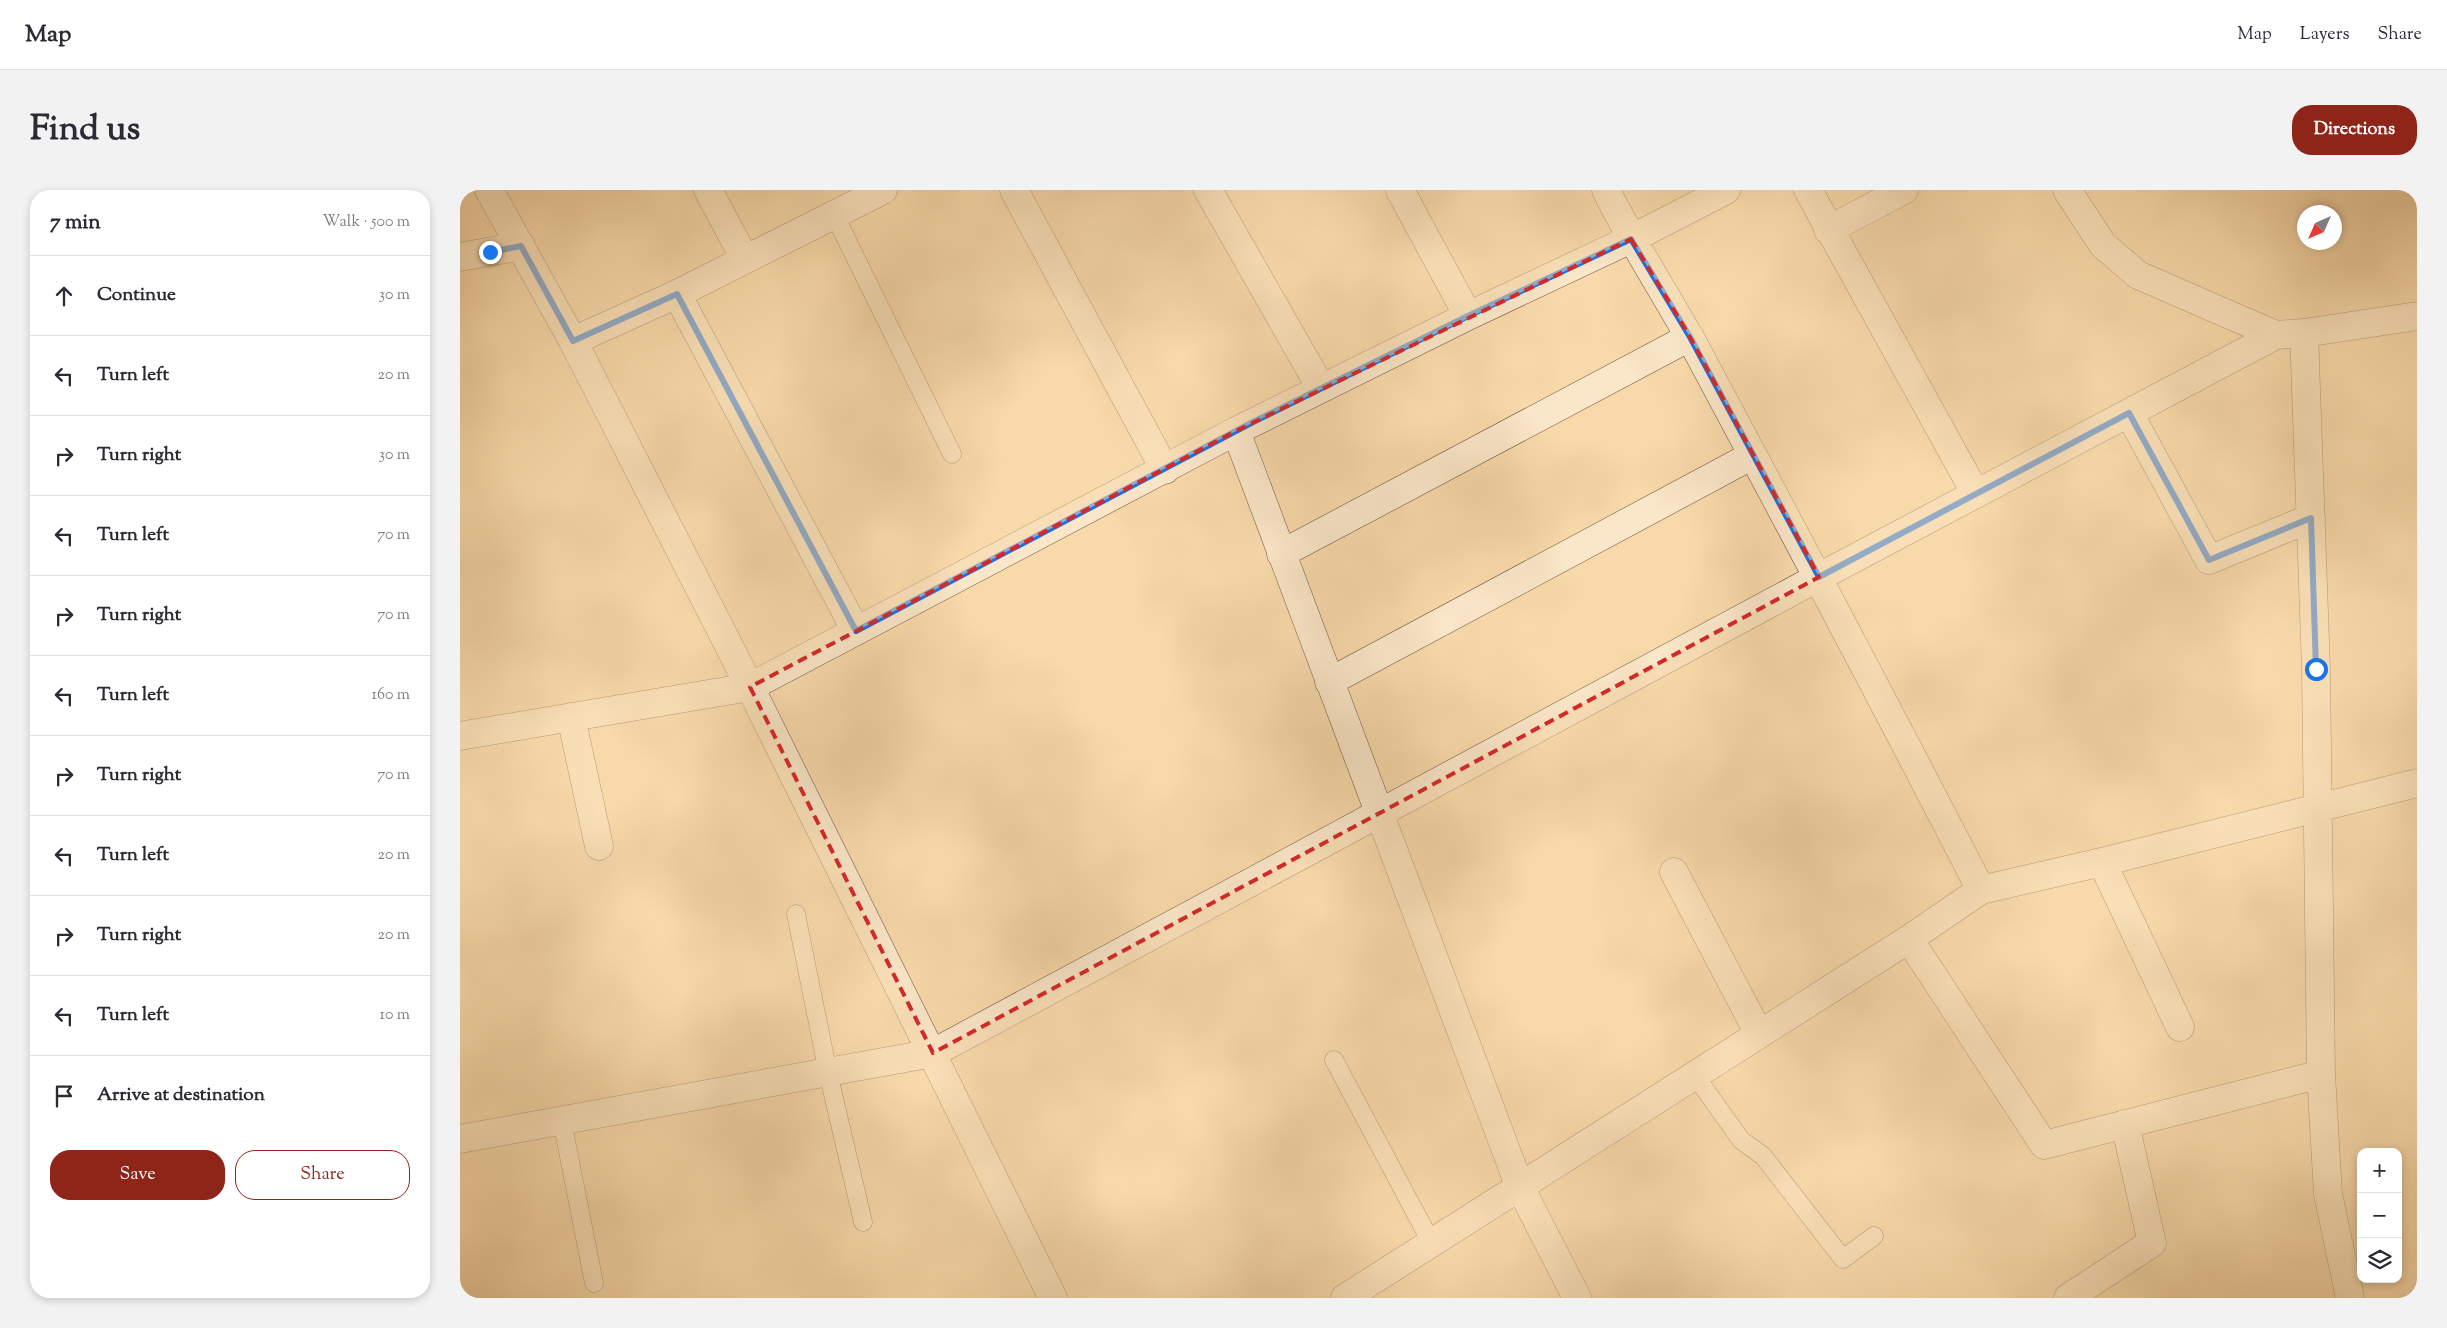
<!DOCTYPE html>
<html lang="en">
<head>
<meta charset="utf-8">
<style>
  body { margin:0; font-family:"Sorts Mill Goudy",serif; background:#f2f2f3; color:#2b2b33 }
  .controls { position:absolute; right:15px; bottom:15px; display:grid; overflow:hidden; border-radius:10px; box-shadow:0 2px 8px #0003 }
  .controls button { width:45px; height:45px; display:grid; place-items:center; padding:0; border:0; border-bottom:1px solid #e1e1e2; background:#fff; color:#2b2b33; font:25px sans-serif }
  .compass { position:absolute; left:1837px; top:15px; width:45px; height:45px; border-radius:50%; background:#fff; box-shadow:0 2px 8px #0003; rotate:225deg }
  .stop { position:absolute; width:15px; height:15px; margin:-11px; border:4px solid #1a73e8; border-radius:50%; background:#fff }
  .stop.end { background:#1a73e8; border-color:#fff; box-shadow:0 1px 5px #0008 }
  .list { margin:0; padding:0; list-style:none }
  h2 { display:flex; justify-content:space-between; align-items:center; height:65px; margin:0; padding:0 20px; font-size:21px }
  h2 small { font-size:16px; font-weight:400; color:#7c7c81 }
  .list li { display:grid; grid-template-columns:32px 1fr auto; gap:15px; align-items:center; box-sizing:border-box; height:80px; padding:0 20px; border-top:1px solid #e1e1e2 }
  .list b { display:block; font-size:19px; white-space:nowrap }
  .list em { font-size:16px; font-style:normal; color:#7c7c81 }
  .actions { display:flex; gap:10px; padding:15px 20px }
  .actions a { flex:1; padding:11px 0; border:1px solid #8f2418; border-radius:20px; text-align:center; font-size:18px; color:#8f2418 }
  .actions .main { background:#8f2418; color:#fff }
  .icon { flex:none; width:28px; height:28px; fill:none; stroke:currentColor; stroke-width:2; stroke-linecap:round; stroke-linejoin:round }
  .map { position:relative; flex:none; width:1957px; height:1108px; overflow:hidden; border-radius:20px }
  header { display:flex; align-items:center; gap:30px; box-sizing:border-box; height:70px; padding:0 25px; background:#fff; border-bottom:1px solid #e1e1e2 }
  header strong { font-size:24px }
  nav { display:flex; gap:28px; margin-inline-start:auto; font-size:18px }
  .intro { display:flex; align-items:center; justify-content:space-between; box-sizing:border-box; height:120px; padding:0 30px }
  h1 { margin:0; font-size:35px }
  .button { padding:12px 22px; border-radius:20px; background:#8f2418; color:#fff; font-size:18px; font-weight:700 }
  main { display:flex; gap:30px; padding:0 30px }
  aside { flex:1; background:#fff; border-radius:20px; box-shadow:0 2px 8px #0003 }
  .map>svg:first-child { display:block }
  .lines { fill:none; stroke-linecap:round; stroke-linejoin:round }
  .lane-casing { stroke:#6b523f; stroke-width:19 }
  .street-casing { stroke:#6b523f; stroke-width:29 }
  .lane { stroke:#fae6c8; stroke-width:18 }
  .street { stroke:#fae6c8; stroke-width:28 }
  .route { stroke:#1a73e8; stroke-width:6 }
  .marked { fill:none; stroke:#d62828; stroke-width:4; stroke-dasharray:10 6; stroke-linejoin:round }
</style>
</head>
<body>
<header>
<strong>Map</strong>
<nav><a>Map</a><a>Layers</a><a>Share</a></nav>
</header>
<div class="intro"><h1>Find us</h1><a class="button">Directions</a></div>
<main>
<aside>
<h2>7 min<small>Walk · 500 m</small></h2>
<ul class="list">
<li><svg class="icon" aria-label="ahead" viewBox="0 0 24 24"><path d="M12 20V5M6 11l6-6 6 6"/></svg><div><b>Continue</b></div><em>30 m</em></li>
<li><svg class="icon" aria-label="left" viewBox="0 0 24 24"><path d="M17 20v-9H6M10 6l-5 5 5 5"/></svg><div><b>Turn left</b></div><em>20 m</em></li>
<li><svg class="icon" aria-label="right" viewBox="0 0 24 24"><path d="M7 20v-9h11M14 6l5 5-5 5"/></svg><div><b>Turn right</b></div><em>30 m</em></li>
<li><svg class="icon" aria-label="left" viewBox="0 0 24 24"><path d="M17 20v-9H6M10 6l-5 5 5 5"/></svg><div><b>Turn left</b></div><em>70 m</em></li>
<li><svg class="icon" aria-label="right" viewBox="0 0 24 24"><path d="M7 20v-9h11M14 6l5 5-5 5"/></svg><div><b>Turn right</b></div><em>70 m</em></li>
<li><svg class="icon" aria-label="left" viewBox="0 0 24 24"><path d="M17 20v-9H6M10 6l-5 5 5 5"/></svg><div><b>Turn left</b></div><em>160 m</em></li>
<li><svg class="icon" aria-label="right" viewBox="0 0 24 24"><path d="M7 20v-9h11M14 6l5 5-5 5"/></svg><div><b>Turn right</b></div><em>70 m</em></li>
<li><svg class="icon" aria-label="left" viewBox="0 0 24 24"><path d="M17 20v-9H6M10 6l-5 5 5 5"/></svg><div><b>Turn left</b></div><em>20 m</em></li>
<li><svg class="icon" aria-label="right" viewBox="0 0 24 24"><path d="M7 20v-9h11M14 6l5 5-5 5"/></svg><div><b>Turn right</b></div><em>20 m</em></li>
<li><svg class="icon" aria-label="left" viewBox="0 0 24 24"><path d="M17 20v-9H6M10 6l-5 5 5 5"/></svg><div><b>Turn left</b></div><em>10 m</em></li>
<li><svg class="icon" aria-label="arrive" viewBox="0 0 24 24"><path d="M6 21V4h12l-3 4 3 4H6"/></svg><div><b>Arrive at destination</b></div></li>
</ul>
<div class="actions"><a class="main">Save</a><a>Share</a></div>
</aside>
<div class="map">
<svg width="1957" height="1108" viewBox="0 0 1957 1108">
  <rect width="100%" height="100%" fill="#f8d9aa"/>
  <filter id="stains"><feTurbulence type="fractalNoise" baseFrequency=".004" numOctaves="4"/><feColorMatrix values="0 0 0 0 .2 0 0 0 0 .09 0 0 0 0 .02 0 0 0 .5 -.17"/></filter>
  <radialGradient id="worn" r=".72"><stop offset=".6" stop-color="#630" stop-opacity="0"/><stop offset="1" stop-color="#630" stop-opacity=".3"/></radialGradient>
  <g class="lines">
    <defs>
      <path id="lane" d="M374,24L492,264
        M336,724L368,883L403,1032
        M874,870L971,1052
        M1234,884L1281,950L1303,966L1383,1069L1414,1046
        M102,931L134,1093"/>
      <path id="street" d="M29,0L113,151L290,497L593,1108
        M248,0L285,69
        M554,0L705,280
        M748,0L861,198
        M940,0L1008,126
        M1146,0C1175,59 1212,113 1242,170C1336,346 1430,523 1521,700
        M1348,0L1516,304
        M1607,0L1643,55L1678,85L1816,145
        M1368,40L1444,0
        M0,67L61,56
        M217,104L396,441
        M1844,143L1856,479L1861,884L1868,1004L1890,1108
        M113,151L217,104L423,0
        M1669,223L1749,370L1851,328
        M776,241L1059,995L1117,1108
        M821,364L1230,147
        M869,492L1293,265
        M111,527L139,656
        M0,546L290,497L776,241L1008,126L1171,49L1266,0
        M1642,672L1720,837
        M1214,682L1299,844
        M1449,749L1584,955L1861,884
        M0,949L473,863L1359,387L1816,145L1844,143L1957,126
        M885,1108L1449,749L1521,700L1642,672L1957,593
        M1608,1108L1692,1053L1665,934"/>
    </defs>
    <!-- lane casing -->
    <use href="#lane" class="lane-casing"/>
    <!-- street casing -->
    <use href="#street" class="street-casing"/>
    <!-- lane -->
    <use href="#lane" class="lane"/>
    <!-- street -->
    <use href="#street" class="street"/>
  </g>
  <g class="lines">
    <!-- route -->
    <path class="route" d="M30,62L61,56L113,151L217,104L396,441L793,232L1008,126L1171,49L1230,147L1359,387L1669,223L1749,370L1851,328L1856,479"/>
  </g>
  <!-- marked area -->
  <path d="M0 0H1957V1108H0ZM1171,49L1230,147L1359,387L473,863L290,497L776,241Z" fill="#f8d9aa" fill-opacity=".55" fill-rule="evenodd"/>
  <path class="marked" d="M1171,49L1230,147L1359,387L473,863L290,497L776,241Z"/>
  <rect width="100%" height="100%" filter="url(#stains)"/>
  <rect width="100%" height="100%" fill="url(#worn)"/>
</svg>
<div class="controls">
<button>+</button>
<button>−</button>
<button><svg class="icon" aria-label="layers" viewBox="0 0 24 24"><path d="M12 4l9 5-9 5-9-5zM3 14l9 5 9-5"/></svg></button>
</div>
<svg class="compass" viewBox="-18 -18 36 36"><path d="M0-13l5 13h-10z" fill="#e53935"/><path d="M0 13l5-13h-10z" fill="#7c7c81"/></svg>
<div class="stop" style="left:1856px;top:479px"></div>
<div class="stop end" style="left:30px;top:62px"></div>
</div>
</main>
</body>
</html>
